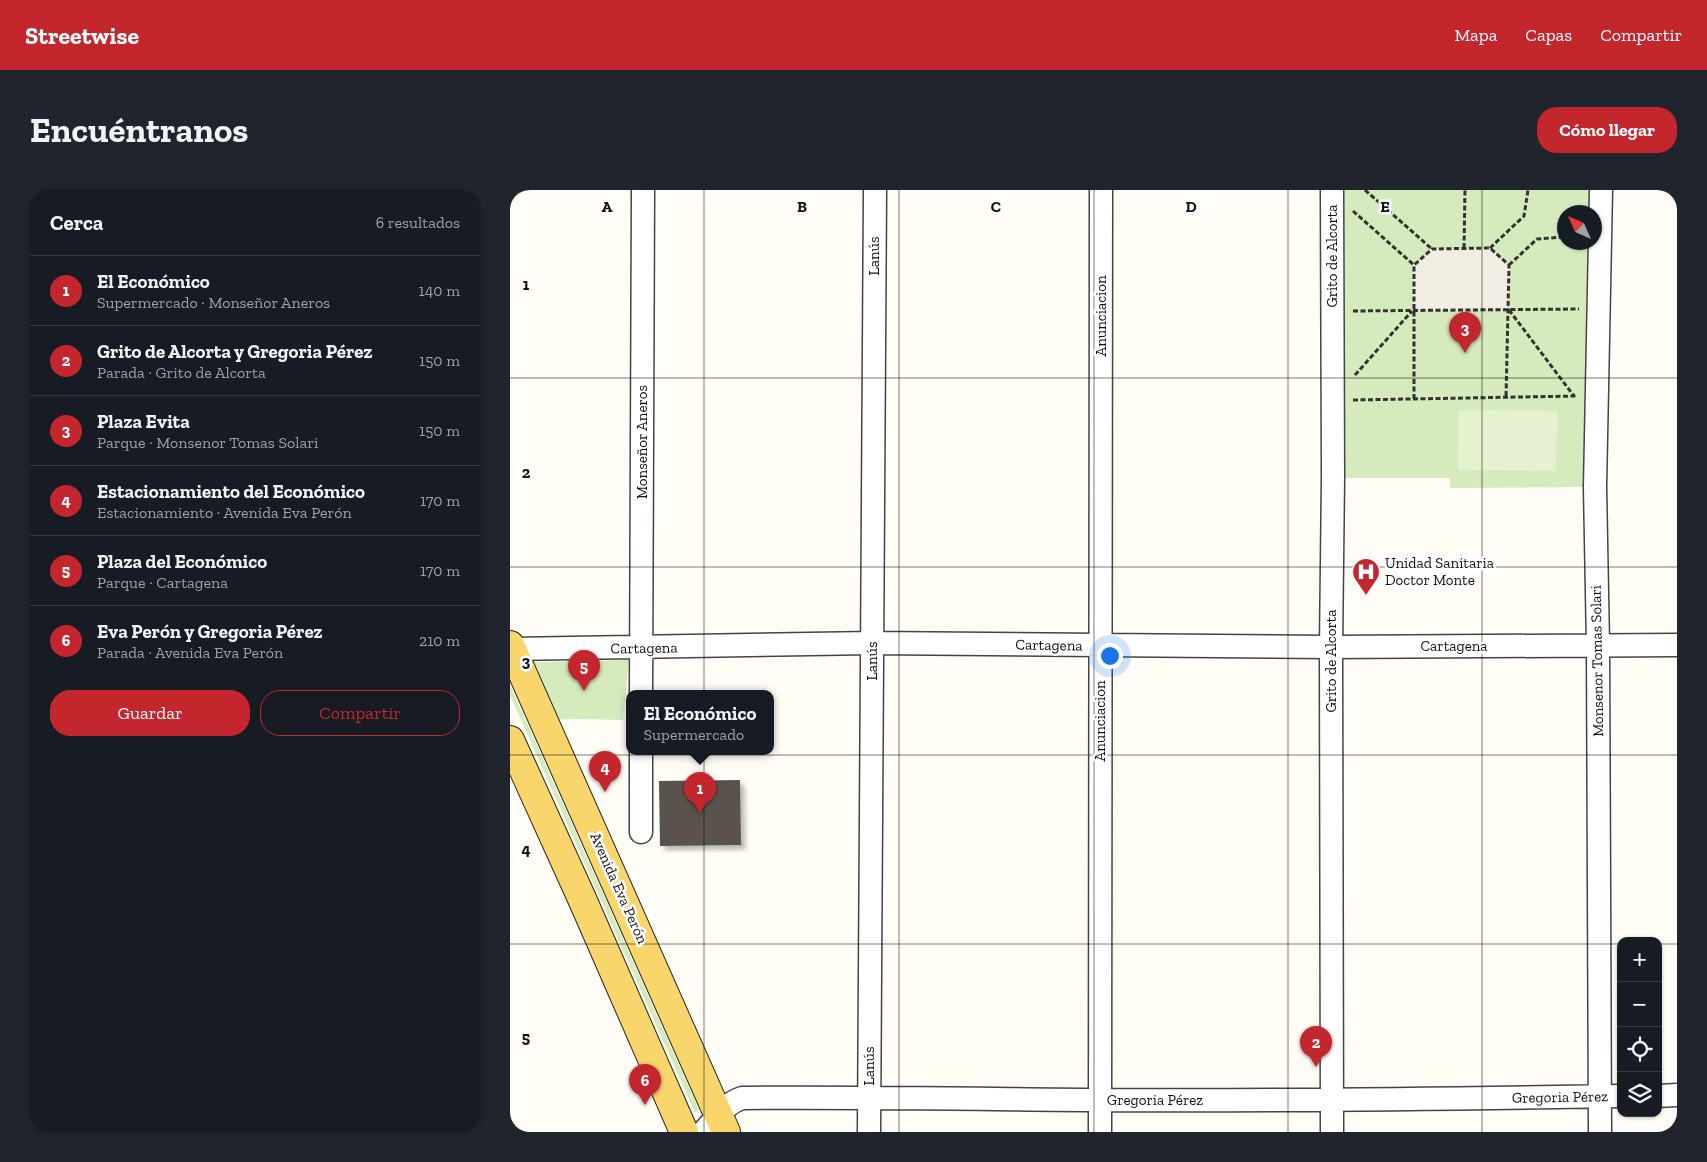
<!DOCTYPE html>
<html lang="es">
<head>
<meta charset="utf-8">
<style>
  body { margin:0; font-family:"Zilla Slab",serif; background:#20242c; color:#f1f3f6 }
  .controls { position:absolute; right:15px; bottom:15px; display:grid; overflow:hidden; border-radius:10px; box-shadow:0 1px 4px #0004 }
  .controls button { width:45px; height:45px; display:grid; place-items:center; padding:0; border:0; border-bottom:1px solid #363941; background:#171b24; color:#f1f3f6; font:25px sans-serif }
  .compass { position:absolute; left:1047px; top:15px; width:45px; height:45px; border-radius:50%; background:#171b24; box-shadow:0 1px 4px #0004; rotate:315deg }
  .you { position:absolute; left:599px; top:465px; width:18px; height:18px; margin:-12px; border:4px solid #fff; border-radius:50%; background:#1a73e8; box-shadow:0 0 0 8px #1a73e833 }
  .badge { display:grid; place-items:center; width:32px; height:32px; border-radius:50%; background:#c4262e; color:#fff; font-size:16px; font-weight:700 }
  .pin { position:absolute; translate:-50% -41px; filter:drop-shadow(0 1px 2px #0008) }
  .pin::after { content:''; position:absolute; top:26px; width:18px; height:15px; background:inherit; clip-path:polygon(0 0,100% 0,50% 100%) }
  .popup { position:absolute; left:116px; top:500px; width:148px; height:65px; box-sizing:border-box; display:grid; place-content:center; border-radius:10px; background:#171b24; filter:drop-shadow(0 1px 4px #0005); font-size:16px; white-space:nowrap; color:#9ea1a6 }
  .popup b { font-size:19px; color:#f1f3f6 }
  .popup::after { content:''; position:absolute; left:50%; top:100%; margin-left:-10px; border:10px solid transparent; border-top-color:#171b24 }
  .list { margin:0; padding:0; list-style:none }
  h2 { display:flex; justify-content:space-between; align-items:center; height:65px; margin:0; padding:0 20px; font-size:21px }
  h2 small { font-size:16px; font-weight:400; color:#9ea1a6 }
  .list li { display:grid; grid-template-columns:32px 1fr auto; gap:15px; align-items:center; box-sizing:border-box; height:70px; padding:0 20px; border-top:1px solid #363941 }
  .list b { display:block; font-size:19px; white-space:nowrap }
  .list p { margin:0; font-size:16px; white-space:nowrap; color:#9ea1a6 }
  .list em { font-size:16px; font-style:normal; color:#9ea1a6 }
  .actions { display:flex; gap:10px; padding:15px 20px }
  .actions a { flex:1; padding:11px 0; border:1px solid #c4262e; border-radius:20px; text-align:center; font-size:18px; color:#c4262e }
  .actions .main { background:#c4262e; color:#fff }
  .icon { flex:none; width:28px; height:28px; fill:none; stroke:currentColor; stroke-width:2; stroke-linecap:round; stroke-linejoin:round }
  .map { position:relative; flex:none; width:1167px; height:942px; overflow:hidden; border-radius:20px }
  header { display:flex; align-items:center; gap:30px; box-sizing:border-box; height:70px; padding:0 25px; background:#c4262e; color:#fff }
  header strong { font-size:24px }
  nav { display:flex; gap:28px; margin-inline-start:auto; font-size:18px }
  .intro { display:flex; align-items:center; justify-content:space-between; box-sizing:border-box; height:120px; padding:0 30px }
  h1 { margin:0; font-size:35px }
  .button { padding:12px 22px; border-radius:20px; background:#c4262e; color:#fff; font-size:18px; font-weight:700 }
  main { display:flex; gap:30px; padding:0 30px }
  aside { flex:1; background:#171b24; border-radius:20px; box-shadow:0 1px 4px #0004 }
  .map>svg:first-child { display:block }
  .green { fill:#d5ebbd; fill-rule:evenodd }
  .pitch { fill:#e6f2cf }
  .plaza { fill:#f1ede2 }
  .building { fill:#5a524d; filter:url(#shadow) }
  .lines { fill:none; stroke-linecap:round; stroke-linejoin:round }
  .minor-casing { stroke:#444; stroke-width:25 }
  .major-casing { stroke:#222; stroke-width:30 }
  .path { stroke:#333; stroke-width:3; stroke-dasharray:5 2.5; stroke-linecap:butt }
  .minor { stroke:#fff; stroke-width:22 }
  .major { stroke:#f9d66b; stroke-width:28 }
  .grid { fill:none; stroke:#111; stroke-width:1; stroke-opacity:0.55 }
  .labels { text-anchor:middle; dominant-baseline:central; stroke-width:5; stroke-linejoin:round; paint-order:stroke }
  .street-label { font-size:15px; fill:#111; stroke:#fff }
  .poi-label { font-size:15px; fill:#111; stroke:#fff; text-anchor:start }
  .grid-label { font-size:16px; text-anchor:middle; font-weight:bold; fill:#111; stroke:#fff; stroke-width:5; stroke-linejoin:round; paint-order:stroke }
</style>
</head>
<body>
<header>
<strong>Streetwise</strong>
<nav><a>Mapa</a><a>Capas</a><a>Compartir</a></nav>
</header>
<div class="intro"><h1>Encuéntranos</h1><a class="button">Cómo llegar</a></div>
<main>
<aside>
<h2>Cerca<small>6 resultados</small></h2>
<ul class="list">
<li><span class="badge">1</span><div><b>El Económico</b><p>Supermercado · Monseñor Aneros</p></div><em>140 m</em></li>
<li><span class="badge">2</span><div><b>Grito de Alcorta y Gregoria Pérez</b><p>Parada · Grito de Alcorta</p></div><em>150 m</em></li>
<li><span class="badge">3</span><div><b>Plaza Evita</b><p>Parque · Monsenor Tomas Solari</p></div><em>150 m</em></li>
<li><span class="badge">4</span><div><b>Estacionamiento del Económico</b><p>Estacionamiento · Avenida Eva Perón</p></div><em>170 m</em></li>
<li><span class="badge">5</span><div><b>Plaza del Económico</b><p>Parque · Cartagena</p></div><em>170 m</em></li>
<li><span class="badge">6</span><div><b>Eva Perón y Gregoria Pérez</b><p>Parada · Avenida Eva Perón</p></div><em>210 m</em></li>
</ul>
<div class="actions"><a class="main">Guardar</a><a>Compartir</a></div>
</aside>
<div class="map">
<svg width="1167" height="942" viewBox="0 0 1167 942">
  <defs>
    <filter id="shadow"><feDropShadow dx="4.5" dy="4.5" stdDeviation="2.5" flood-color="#0004"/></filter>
  </defs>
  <rect width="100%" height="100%" fill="#fffdf5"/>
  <!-- green -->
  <path class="green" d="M822,0H1091L1085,297L940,298V288H823ZM1054,22H1084V52H1054Z
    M119,470L113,530L66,529L43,530L23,472Z
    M0,495L189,920L185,923L0,505Z"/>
  <!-- pitch -->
  <path class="pitch" d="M949,220L1047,221L1046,281L948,280Z"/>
  <!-- plaza -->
  <path class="plaza" d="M980,58L999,75L998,119L903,121L904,75L922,59Z"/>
  <!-- building -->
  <path class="building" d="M230,590L231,655L150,656L149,591Z"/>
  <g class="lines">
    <defs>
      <path id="minor" d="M2,459L362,453L821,457L1167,455
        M131,504L133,0
        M131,642V562
        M1148,906L1167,905
        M193,942C206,929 214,914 232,908C351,907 471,909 590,910C763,911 937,909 1111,906
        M359,942L365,0
        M590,942L591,0
        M822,942L821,457L823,288L822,0
        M1090,942L1088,455L1085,297L1091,0"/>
      <path id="major" d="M0,455L216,942
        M0,550L73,711L174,942"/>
    </defs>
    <!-- minor casing -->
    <use href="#minor" class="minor-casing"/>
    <!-- major casing -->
    <use href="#major" class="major-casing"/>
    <!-- path -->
    <path class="path" d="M855,0L922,59
      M843,21L904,75
      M954,58L955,0
      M980,58L1014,26L1018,0
      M999,75L1027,49L1054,47
      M999,120L1064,206
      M843,121L1069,119
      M845,185L902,121
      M904,209V75L922,59L980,58L999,75L996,208
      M843,210L1067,206"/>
    <!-- minor -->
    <use href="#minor" class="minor"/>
    <!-- major -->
    <use href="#major" class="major"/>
  </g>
  <!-- grid -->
  <path class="grid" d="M194,0V942M389,0V942M584,0V942M778,0V942M972,0V942M0,188H1167M0,377H1167M0,565H1167M0,754H1111M1148,754H1167"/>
  <!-- icons -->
  <defs>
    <symbol id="hospital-pin" viewBox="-11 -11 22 30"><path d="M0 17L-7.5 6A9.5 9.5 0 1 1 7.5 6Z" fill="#c4262e" stroke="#fff"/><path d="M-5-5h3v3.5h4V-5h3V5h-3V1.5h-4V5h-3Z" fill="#fff"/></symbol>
  </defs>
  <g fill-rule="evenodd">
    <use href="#hospital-pin" x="840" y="366" width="32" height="43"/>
  </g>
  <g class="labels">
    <!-- street labels -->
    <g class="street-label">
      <text transform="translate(364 66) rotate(-90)">Lanús</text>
      <text transform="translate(822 66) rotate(-90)">Grito de Alcorta</text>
      <text transform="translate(591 126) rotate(-90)">Anunciacion</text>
      <text transform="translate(132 252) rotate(-90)">Monseñor Aneros</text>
      <text transform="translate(539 455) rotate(1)">Cartagena</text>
      <text x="944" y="456">Cartagena</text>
      <text transform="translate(134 458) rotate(-1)">Cartagena</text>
      <text transform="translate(362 471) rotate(-90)">Lanús</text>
      <text transform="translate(821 471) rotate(-90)">Grito de Alcorta</text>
      <text transform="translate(1087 471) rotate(-91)">Monsenor Tomas Solari</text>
      <text transform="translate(590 531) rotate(-90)">Anunciacion</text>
      <text transform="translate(109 698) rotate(66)">Avenida Eva Perón</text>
      <text transform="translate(359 876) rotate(-90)">Lanús</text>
      <text transform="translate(1050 907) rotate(-1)">Gregoria Pérez</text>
      <text x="645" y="910">Gregoria Pérez</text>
    </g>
    <!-- poi labels -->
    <g class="poi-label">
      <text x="875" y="373">Unidad Sanitaria<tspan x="875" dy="17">Doctor Monte</tspan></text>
    </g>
  </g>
  <g class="grid-label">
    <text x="97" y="22">A</text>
    <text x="292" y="22">B</text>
    <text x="486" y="22">C</text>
    <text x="681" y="22">D</text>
    <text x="875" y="22">E</text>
    <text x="16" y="100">1</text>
    <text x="16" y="288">2</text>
    <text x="16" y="477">3</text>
    <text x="16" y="665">4</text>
    <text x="16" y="853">5</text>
  </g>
</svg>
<div class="controls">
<button>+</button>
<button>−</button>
<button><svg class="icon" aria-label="locate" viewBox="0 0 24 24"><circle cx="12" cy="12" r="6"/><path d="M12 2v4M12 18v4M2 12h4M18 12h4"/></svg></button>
<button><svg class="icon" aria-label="layers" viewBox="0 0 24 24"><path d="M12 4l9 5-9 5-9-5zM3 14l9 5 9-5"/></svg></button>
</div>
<svg class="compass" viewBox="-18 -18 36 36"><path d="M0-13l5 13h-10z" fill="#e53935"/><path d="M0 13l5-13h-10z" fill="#9ea1a6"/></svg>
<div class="you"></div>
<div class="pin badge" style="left:190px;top:623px">1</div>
<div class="popup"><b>El Económico</b>Supermercado</div>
<div class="pin badge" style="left:806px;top:877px">2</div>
<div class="pin badge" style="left:955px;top:163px">3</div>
<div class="pin badge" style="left:95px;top:602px">4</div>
<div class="pin badge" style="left:74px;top:501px">5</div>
<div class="pin badge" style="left:135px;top:915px">6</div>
</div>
</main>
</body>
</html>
